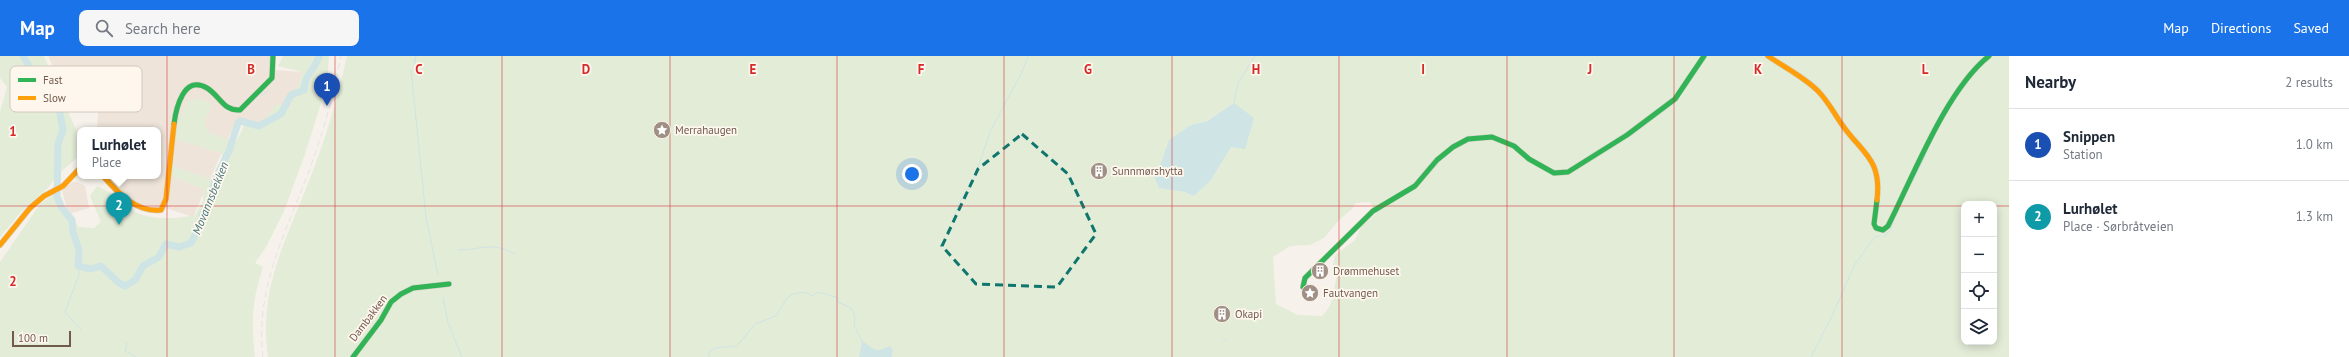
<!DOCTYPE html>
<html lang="en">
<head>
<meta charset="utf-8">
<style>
  body { margin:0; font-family:"PT Sans",sans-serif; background:#f6f6f7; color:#1f2937 }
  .controls { position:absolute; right:12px; bottom:12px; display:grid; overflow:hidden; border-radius:8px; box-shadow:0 2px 10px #0003 }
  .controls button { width:36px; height:36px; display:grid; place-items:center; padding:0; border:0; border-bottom:1px solid #e0e1e3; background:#fff; color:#1f2937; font:20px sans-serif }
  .scale { position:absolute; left:12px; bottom:10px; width:59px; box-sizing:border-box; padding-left:4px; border:2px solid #725a4d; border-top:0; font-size:11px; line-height:14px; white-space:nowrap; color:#725a4d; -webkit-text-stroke:3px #fef7ed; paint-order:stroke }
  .you { position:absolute; left:912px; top:118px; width:14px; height:14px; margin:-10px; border:3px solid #fff; border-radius:50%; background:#1a73e8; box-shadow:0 0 0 6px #1a73e833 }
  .badge { display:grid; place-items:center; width:26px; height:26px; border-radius:50%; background:#1a73e8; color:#fff; font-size:13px; font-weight:700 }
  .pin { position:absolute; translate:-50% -33px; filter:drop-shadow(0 1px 2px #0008) }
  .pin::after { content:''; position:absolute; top:21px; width:14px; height:12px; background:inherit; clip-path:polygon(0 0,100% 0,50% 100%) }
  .popup { position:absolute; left:77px; top:71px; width:84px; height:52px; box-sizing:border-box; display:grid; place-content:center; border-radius:8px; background:#fff; filter:drop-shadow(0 1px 3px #0005); font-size:13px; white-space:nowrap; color:#747a83 }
  .popup b { font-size:15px; color:#1f2937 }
  .popup::after { content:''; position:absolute; left:50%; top:100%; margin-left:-8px; border:8px solid transparent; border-top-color:#fff }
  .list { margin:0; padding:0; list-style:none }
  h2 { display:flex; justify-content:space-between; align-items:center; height:52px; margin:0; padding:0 16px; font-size:17px }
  h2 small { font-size:13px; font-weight:400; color:#747a83 }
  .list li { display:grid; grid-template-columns:26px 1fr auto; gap:12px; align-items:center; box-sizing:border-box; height:72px; padding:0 16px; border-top:1px solid #e0e1e3 }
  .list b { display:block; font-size:15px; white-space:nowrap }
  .list p { margin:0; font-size:13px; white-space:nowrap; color:#747a83 }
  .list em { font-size:13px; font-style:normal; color:#747a83 }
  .icon { flex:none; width:22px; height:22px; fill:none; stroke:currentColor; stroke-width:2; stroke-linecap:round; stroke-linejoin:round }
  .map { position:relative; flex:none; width:2009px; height:301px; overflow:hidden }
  header { display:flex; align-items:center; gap:24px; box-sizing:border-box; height:56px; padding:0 20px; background:#1a73e8; color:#fff }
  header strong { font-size:19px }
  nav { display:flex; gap:22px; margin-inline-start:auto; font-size:14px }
  .search { width:280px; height:36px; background:#f6f6f7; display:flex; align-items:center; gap:10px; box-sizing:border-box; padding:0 14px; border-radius:8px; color:#747a83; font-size:15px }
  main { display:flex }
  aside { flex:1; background:#fff }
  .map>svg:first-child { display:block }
  .residential { fill:#efe4d9 }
  .green { fill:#e3ecd7; fill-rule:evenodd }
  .water { fill:#cee4e5 }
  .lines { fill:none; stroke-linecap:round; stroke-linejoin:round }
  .stream { stroke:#cee4e5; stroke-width:1 }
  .river { stroke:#cee4e5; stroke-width:7 }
  .fast-casing { stroke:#d5cec8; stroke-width:6 }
  .slow-casing { stroke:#d5cec8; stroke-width:6 }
  .fast { stroke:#30b455; stroke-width:5 }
  .slow { stroke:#ff9f0a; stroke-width:5 }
  .rail { stroke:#e4e2e4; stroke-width:1; stroke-dasharray:6 4; stroke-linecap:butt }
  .marked { fill:none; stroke:#0f766e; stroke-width:3; stroke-dasharray:8 5; stroke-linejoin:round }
  .grid { fill:none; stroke:#d62828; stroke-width:1; stroke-opacity:0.55 }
  .labels { text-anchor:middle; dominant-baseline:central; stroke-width:3.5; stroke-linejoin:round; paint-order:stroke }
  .poi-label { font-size:11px; fill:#725a4d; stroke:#fef7ed; text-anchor:start }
  .street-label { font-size:11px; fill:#725a4d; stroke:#fef7ed }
  .water-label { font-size:12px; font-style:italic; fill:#45757d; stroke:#fef7ed }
  .key { fill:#fef7ed; stroke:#d4c8bd; stroke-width:1 }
  .key-label { font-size:11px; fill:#725a4d }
  .grid-label { font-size:13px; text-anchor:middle; font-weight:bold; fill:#d62828; stroke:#fef7ed; stroke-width:3.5; stroke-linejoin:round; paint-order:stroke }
</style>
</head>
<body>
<header>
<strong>Map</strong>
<div class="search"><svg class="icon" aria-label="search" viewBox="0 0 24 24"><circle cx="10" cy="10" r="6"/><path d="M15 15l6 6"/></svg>Search here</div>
<nav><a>Map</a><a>Directions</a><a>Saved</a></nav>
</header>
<main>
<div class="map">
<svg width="2009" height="301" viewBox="0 0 2009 301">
  <rect width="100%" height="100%" fill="#f6f2eb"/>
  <!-- residential -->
  <path class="residential" d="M48,0H271V14L307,16L281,58L263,70L237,63L193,161L169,153L140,148L119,136L106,120H158V74H97L99,47L63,43L65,28L54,13Z
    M72,126H77L85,130L89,152L68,158L62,134Z"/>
  <!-- green -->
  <path class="green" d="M0,0H44L80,83V99L55,121L49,131L22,155L0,181V56L7,31L0,22Z
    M283,0H329L327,28L304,101L284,155L266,191L255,207L263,211C252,244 251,266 255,301H0V206L40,148L54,138L62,142L65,156L79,171L94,172L101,166L90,140L97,130C115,138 118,144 132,154C148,165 178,163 195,159L203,145V133L171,120L173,110L217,125L223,103L221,97L175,83L179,64L188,44L201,43L212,48L204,68L210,77L236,86L245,68L261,69L275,49L291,47L303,16L278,10Z
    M347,0H2009V301H892L893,295H875L862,285L859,301H268C258,231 287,183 311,120C326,81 338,41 347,0ZM1234,47L1231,91L1211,124L1194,140L1184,136L1159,132L1153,118L1191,69L1206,65ZM1370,146L1376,158L1362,169L1355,184L1335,199L1333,209L1338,217C1332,233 1336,247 1322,260L1298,259L1276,248L1273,201L1290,190L1310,189L1324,182L1339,164L1351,154L1356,147ZM1964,148H1994V286H1964Z"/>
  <!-- water -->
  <path class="water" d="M1234,47L1254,62L1245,93L1231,91L1211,124L1194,140L1184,136L1159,132L1153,118L1161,107L1169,84L1191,69L1207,65Z
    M862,285C875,293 874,298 890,290L893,295L892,301H859Z"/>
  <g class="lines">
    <!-- stream -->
    <path class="stream" d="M414,6L416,0
      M415,11V3
      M270,14V0
      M411,14L426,161L438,219
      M261,40L268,35
      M1234,47L1238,27L1255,0
      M252,69L255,65
      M1912,126L1926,99
      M955,159L959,147L973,125L991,74L1023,14L1028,0
      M1884,181L1891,173L1894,163
      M458,194C482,194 492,185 515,198
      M79,211V219L65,256L81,274
      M443,242L448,267L462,301
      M1223,283L1227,285
      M127,287L125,295L136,301
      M709,301L710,295L715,292L737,290L755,268L776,260L787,242L793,238L804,236L813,240L818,236L838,242V246L851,252L855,261L854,269L862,285
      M1811,301L1832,260L1855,208L1875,181L1880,180"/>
    <!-- river -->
    <path class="river" d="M23,0L45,36L53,42L60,57L63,74L58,88L57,141L62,152L72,164L73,176L79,194L78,210L91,213L101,210L119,227L125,230L135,224L143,210L159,201L166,188L179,191L191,187L200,169L202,159L210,147L215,123L229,95L238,67L240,65L259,70L281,58L291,39L304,34C304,19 315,14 319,0"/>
    <defs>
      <path id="fast" d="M174,68C176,52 184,18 207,32C220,40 223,55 240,54L272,22L273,0
        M1877,144L1874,168L1876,172L1883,174L1888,170C1913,121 1946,34 1989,0
        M1303,231L1305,222L1373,155L1415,130L1437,104L1453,91L1468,83L1492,81L1514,90L1529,103L1554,117L1568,116L1627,79L1675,43L1704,0
        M353,301L381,264L391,246L401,238L413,232L449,228"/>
      <path id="slow" d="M1768,0C1784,11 1804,21 1818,35C1828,45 1835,59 1843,70C1862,97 1882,103 1877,144
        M103,120C118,137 137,157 161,154L166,143L174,68
        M0,189L30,152L44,140L63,130L80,112"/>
    </defs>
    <!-- fast casing -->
    <use href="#fast" class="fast-casing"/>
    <!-- slow casing -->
    <use href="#slow" class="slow-casing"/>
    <!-- fast -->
    <use href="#fast" class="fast"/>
    <!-- slow -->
    <use href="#slow" class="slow"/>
    <!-- rail -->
    <path class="rail" d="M263,301C255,235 284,180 307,120C322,81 333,41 341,0"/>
  </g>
  <!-- marked area -->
  <path class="marked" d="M1022,78L1068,118L1096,178L1057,231L976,228L942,190L978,113Z"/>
  <!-- grid -->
  <path class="grid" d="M167,0V301M335,0V301M502,0V301M670,0V301M837,0V301M1004,0V301M1172,0V301M1339,0V301M1507,0V301M1674,0V301M1842,0V301M0,150H1964M1994,150H2009"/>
  <!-- icons -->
  <defs>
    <symbol id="sight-disc" viewBox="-11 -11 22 22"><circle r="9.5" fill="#a08f84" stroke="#fef7ed"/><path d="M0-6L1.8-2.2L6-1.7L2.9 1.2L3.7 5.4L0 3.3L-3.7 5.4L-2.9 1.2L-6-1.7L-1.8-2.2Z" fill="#fff"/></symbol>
    <symbol id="building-disc" viewBox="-11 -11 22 22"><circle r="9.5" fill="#a08f84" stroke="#fef7ed"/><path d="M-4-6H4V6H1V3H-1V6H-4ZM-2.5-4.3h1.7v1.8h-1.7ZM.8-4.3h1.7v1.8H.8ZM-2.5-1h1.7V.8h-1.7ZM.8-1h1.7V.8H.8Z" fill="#fff"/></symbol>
  </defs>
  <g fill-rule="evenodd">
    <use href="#sight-disc" x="652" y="64" width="20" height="20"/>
    <use href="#building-disc" x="1089" y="105" width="20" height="20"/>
    <use href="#building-disc" x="1310" y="205" width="20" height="20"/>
    <use href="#sight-disc" x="1300" y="227" width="20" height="20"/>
    <use href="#building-disc" x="1212" y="248" width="20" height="20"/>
  </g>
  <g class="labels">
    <!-- poi labels -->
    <g class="poi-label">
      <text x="675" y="74">Merrahaugen</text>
      <text x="1112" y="115">Sunnmørshytta</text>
      <text x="1333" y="215">Drømmehuset</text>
      <text x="1323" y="237">Fautvangen</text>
      <text x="1235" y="258">Okapi</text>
    </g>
    <!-- street labels -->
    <g class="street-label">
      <text transform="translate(368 262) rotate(-53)">Dambakken</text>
    </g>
    <!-- water labels -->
    <g class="water-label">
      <text transform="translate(210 142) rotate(-68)">Movannsbekken</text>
    </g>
  </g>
  <!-- legend -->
  <rect x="10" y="10" width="132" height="46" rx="6" class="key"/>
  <rect x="18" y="22" width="18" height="4" fill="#30b455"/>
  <rect x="18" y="40" width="18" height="4" fill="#ff9f0a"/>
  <g class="key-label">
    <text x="43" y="28">Fast</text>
    <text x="43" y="46">Slow</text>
  </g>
  <g class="grid-label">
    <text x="251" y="18">B</text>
    <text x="419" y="18">C</text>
    <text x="586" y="18">D</text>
    <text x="753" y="18">E</text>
    <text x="921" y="18">F</text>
    <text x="1088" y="18">G</text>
    <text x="1256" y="18">H</text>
    <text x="1423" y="18">I</text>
    <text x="1590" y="18">J</text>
    <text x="1758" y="18">K</text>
    <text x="1925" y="18">L</text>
    <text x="13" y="80">1</text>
    <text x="13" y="230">2</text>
  </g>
</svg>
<div class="controls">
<button>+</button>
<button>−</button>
<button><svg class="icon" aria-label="locate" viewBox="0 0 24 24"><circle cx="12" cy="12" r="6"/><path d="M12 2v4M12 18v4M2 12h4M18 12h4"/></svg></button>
<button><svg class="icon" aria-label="layers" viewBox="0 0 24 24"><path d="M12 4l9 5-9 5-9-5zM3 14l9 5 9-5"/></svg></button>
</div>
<div class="scale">100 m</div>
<div class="you"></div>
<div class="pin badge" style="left:327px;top:50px;background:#1a4fb4">1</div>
<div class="pin badge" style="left:119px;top:169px;background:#0f9aa8">2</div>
<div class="popup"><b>Lurhølet</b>Place</div>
</div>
<aside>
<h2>Nearby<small>2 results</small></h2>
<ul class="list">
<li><span class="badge" style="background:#1a4fb4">1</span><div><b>Snippen</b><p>Station</p></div><em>1.0 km</em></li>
<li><span class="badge" style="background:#0f9aa8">2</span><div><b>Lurhølet</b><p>Place · Sørbråtveien</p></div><em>1.3 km</em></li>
</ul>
</aside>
</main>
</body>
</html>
